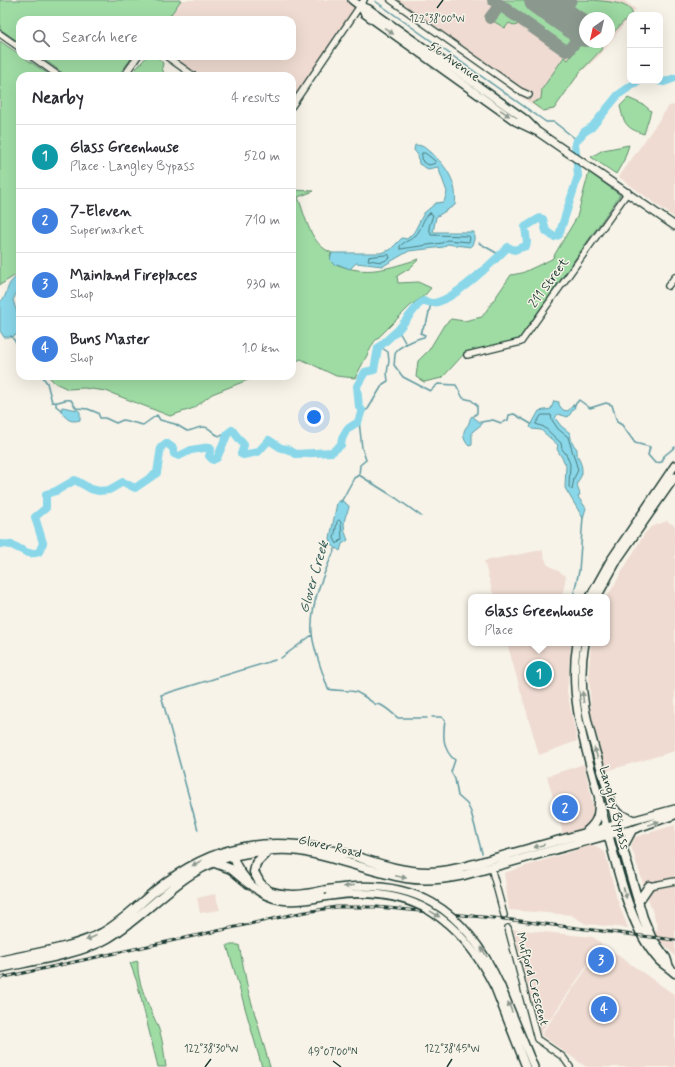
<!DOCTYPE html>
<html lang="en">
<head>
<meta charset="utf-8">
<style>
  body { margin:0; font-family:Mynerve,sans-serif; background:#f7f7f7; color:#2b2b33 }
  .controls { position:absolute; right:12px; top:12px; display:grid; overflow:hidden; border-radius:8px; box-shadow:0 4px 16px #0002 }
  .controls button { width:36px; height:36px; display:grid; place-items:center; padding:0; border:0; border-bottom:1px solid #e1e1e2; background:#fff; color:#2b2b33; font:20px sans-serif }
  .compass { position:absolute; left:579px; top:12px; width:36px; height:36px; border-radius:50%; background:#fff; box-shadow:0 4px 16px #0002; rotate:214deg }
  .you { position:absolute; left:314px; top:417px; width:14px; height:14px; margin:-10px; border:3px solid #fff; border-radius:50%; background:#1a73e8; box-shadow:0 0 0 6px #1a73e833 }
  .badge { display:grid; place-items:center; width:26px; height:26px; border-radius:50%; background:#2563eb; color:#fff; font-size:13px; font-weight:700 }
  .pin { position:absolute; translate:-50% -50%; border:2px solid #fff; box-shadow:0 1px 4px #0006 }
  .popup { position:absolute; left:468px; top:594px; width:142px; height:52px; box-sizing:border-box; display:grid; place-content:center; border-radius:8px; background:#fff; filter:drop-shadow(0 1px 3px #0005); font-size:13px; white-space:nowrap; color:#7c7c81 }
  .popup b { font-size:15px; color:#2b2b33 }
  .popup::after { content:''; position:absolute; left:50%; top:100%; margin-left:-8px; border:8px solid transparent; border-top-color:#fff }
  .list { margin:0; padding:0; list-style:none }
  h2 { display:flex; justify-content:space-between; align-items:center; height:52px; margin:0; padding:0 16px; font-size:17px }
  h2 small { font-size:13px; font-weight:400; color:#7c7c81 }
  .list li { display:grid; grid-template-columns:26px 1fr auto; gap:12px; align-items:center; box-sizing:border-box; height:64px; padding:0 16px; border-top:1px solid #e1e1e2 }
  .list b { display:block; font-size:15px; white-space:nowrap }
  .list p { margin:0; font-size:13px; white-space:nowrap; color:#7c7c81 }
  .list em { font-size:13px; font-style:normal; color:#7c7c81 }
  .icon { flex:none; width:22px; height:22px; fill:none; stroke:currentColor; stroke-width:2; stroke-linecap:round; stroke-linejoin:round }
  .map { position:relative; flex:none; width:675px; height:1067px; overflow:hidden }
  .search { position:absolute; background:#fff; box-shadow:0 4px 16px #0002; left:16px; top:16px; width:280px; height:44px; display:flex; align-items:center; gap:10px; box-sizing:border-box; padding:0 14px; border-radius:12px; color:#7c7c81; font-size:15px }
  .panel { position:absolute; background:#fff; box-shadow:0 4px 16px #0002; left:16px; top:72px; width:280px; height:308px; border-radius:12px }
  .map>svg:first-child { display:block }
  .built { fill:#efdbd1; fill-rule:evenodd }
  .green { fill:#9fdca4; stroke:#5f8c6c }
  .water { fill:#8ad7e9; stroke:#5f99a1 }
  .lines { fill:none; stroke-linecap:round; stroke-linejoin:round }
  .shore { stroke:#4a7b7c; stroke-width:1 }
  .stream { stroke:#5f99a1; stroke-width:1.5 }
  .river { stroke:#8ad7e9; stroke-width:8 }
  .taxiway { stroke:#8b988e; stroke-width:12 }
  .runway { stroke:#8b988e; stroke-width:30 }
  .minor-casing { stroke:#1f3d34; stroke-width:8 }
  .major-casing { stroke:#1f3d34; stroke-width:10 }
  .highway-casing { stroke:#1f3d34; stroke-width:11 }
  .minor { stroke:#f7f3e8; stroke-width:5.5 }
  .major { stroke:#f7f3e8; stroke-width:7 }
  .highway { stroke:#f7f3e8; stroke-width:8 }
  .rail-casing { stroke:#1f3d34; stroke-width:3 }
  .rail { stroke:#f7f3e8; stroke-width:1.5; stroke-dasharray:4.5; stroke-linecap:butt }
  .major-bridge-casing { stroke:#1f3d34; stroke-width:10; stroke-linecap:butt }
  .major-bridge { stroke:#f7f3e8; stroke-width:7 }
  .oneway { fill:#8b988e }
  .ticks { fill:none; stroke:#1f3d34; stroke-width:1.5 }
  .labels { text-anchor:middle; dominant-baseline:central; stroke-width:3; stroke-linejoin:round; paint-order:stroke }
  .street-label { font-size:13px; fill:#1f3d34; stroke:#f7f3e8 }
  .water-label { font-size:14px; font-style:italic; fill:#345c58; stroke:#f7f3e8 }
  .ticks-label { font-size:10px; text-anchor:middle; fill:#1f3d34; stroke:#f7f3e8; stroke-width:3; stroke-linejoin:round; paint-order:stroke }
</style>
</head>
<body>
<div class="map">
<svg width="675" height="1067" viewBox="0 0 675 1067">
  <rect width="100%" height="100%" fill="#f7f3e8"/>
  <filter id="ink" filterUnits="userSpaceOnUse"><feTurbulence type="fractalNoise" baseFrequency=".025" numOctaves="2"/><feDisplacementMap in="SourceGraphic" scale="8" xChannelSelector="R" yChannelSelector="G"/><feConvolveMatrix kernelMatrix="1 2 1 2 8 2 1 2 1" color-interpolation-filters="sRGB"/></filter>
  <g filter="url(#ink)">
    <!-- built -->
    <path class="built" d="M181,0H356L362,4L292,100V76H194L166,56H292V20H167Z
      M384,0H623L636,9L601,54L581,72L553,110L543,112ZM585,18H609V42H585Z
      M675,105V218L619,177L669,106Z
      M667,521L675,526V751L606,771L591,713L589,671L591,643H607V597L645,533L651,527Z
      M542,550L547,564L566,576L562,597H494L484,561Z
      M507,643H571L567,691L577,741L539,755Z
      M584,764L595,814L587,828L563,834L547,776Z
      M675,825V956L664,944L658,943L653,936L654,931L658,929L631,846L635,837Z
      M592,845L605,852L617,899L628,928L586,924L571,915L509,910L504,873Z
      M215,894L220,910L200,913L197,898Z
      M513,929L593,937L602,944L540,1034Z
      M603,945L675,995V1067H586L541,1035Z"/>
    <!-- green -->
    <path class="green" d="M0,0H181L167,20H20V43L0,29Z
      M497,0H526L572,33L570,44L562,47Z
      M576,0C590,0 629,0 632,13L609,37V18H585V24L568,11Z
      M499,9L518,23L516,26L509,23L505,28L493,21V18Z
      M0,41L51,76H20V275L14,276L0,285Z
      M597,42H604L601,50L580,72L554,109L543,111L532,103L541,99L542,89L564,57L568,60L579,46L588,44L593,47Z
      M39,56H133L118,76H67Z
      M147,56H156L163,63L162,68L165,76H130Z
      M628,98L644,105L651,111L644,134C626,128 624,124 620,106Z
      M629,145L624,160L616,174L591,157L603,150Z
      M589,172L620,195L519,339L463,355L442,378L424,382L416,377L418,361L429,350L444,325L451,319L464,321L482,317L511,275L522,273L552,259L577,217Z
      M292,190L314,191L298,197C306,218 310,244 332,253L330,255L335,266L336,264C367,277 388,268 419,259L410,268L397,276L398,283L418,282L431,288L425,295L410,306L374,342L355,378L336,376L301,359L292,363Z
      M48,376H258L212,394L194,408L170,416L106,391L84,388L68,389L55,383Z
      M227,945H239L248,990L270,1067H262Z
      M138,961C136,983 150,1007 158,1027C163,1039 164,1054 166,1067H158L137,982L130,963Z"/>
    <!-- water -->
    <path class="water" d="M415,145C423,145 425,148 431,153C447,166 458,184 455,205L436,217L433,232H474V240L471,247L447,244L444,247L409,251L383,266L356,263L350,269L337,264L335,266L330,260L332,253H380L390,250L402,238L407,239L414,232L424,213L436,203L444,202L447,192L438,167L428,169L419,164L418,155L414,150Z
      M18,276L20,278V286L13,300L20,322V333L12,337H4L0,331V302C10,294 4,284 18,276Z
      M554,401L559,402V405L563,410L568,411L574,404L575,407L568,417L558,414L555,418L561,426L570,433L572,443L577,449C576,457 582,462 582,470C583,480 573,479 580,494L578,497L586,508L583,518L565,488L566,465L557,449L558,445L541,430L532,429L530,427L539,411L551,409Z
      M62,407L78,410L80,412V420C70,423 66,419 61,411Z
      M472,416L482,424L472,432V445L469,446C462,439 462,431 468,425C470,422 469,419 472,416Z
      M341,500L349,506C349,511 346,513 345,518C343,527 345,533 348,540L342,544L340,551L332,545L330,538L337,503Z"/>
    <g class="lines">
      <!-- shore -->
      <path class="shore" d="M422,153H425L434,160L436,163L429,165L423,162Z
        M430,213L433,215L429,227L431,235L469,236L470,238L469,242L447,240L442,243L400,249V246C405,241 410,241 416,235C422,229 422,218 430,213Z
        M389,255L390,258L382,262L368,260L369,257Z
        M542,415H551L552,420L558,429L568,437L578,470L574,478L572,490L569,487L570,464L566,454L562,449L561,443L544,427L536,424Z
        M339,520L341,522L342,539L337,544L334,538L337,522Z"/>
      <!-- stream -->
      <path class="stream" d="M375,1L546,122H554L577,140
        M479,243L500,255
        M398,330L406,344
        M11,336L20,348
        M394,365L403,377L430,391L438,384L456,385L463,398L471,400L477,405V413L474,416
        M394,365C395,361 394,355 396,352C397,347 418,338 424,337L425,335L420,333L427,321L431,303
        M42,376L47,383L52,402C59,404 64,398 71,400L76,408L88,409L98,413L100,418H105L116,423L123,420L143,425L157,415L160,420L175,424L187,431C192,431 197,427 203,427C213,426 214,442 228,433
        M56,403V406L61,410
        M574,406L579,400L590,408L606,403L612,405L617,422L622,425L635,443L650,447L648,455L655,463L662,462L664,456L675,447
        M362,410L365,411L368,409L383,384L388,381L387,373L389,361L388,352L379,346
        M481,422L493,420L501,423L508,420L509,415L514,414L531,424
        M359,475L396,498L421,516
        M359,475L360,465L366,460L362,448L359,421
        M341,502L354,478L359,475
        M335,549C323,575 310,604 312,633C313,649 323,673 328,689C336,691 347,690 356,692C363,695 369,700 375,704C377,705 379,704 381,705C387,708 393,714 398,718H427
        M573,597L579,571L583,517
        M281,658L312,635
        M432,717H441L445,720C443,734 442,750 455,760L451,772L455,779L458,796L467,804L471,812L482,853
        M198,830L161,695L275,660"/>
      <!-- river -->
      <path class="river" d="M658,81L664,82L675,78
        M0,544C4,544 10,544 14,546C23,550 28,556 39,552L43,543L35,517L46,508V494L56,491L75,480L91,489L99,491L109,490L123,482L135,488L157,473L161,447L166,443L173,448L174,454L179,456L191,450L210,447L211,449L209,456L213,460L217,458L228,433L232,430L244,445L241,454L243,455L258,452L269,440L281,448L287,449L296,454L332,452L341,445L342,439L347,429L358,422L362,410L359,407L357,386L365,372L374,370L378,348L398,330L418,305L423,301C426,301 430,303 433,303C452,302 494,261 508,247L514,250L526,246L527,242L525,227L540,218L543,219L546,231L554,237L559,235L578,176L575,143L584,132L592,127L618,95L638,81"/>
      <!-- taxiway -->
      <path class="taxiway" d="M493,0L566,51L569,50L583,31
        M561,15L571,0
        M490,18L500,5"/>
      <!-- runway -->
      <path class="runway" d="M539,0L585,32"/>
      <defs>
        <path id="minor" d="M391,0L520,91L529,95
          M0,34L20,48
          M31,56L59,76
          M166,56L194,76
          M124,76L138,56
          M292,106L364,0
          M668,286L675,277
          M467,355L521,342L628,192
          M491,867L504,915
          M649,886L675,881
          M508,928L537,1039L563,1057L570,1067"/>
        <path id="major" d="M352,0L360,6L369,9L525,119L535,129
          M360,6L365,14L515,121L538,132L675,226
          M590,597L610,561L675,465
          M597,597L618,559L675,477
          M577,643C566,706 593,767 606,827
          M585,643C572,707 604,764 616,825L675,809
          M613,807L618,813L634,820
          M618,832L632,830L675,815
          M233,851C233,861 238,869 244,876C266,908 297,902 330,896
          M264,889C286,897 303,895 324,890
          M501,987L534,1067
          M495,988L526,1067"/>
        <path id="highway" d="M607,830C618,870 630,928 659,960C664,965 670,968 675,973
          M587,831C598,822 599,815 599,801
          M623,847L632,830
          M268,851L256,863L254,872L260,883L269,891
          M215,863L231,869L249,884
          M638,902L649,886
          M0,961C33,953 71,949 102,933C122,922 138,905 156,890C182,869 211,853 244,847C280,840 315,846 351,855C377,863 401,872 428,872C452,872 476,863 499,857C538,846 577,835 616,825L643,918L651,937L666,958L669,967
          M0,968C32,961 81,954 108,938C152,912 182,866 237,855C257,851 279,848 300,851C336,857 370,872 406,878C425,881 445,879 464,875L618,832"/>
      </defs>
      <!-- minor casing -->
      <use href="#minor" class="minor-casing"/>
      <!-- major casing -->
      <use href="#major" class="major-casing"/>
      <!-- highway casing -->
      <use href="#highway" class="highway-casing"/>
      <!-- minor -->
      <use href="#minor" class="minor"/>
      <!-- major -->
      <use href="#major" class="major"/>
      <!-- highway -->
      <use href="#highway" class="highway"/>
      <defs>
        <path id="rail" d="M0,978L300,913L336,907H377L504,919L675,940"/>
      </defs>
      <!-- rail casing -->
      <use href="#rail" class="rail-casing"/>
      <!-- rail -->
      <use href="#rail" class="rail"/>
      <defs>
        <path id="major-bridge" d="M324,890C412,874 465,907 501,987
          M330,896C411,884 460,917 495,988"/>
      </defs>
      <!-- major-bridge casing -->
      <use href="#major-bridge" class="major-bridge-casing"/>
      <!-- major-bridge -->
      <use href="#major-bridge" class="major-bridge"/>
    </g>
    <!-- one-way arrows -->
    <defs><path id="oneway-solid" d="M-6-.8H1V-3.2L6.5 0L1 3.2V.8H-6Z"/></defs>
    <g class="oneway">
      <use href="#oneway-solid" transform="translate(389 31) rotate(35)"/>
      <use href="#oneway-solid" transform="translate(505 113) rotate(35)"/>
      <use href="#oneway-solid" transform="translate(583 697) rotate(-96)"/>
      <use href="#oneway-solid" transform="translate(596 753) rotate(-107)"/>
      <use href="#oneway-solid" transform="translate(654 823) rotate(-19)"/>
      <use href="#oneway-solid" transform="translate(539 846) rotate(164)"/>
      <use href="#oneway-solid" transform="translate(197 863) rotate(151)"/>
      <use href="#oneway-solid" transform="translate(401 877) rotate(12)"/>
      <use href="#oneway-solid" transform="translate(349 886) rotate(173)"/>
      <use href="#oneway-solid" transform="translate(625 893) rotate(75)"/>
      <use href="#oneway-solid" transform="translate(435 914) rotate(32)"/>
      <use href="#oneway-solid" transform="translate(91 938) rotate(156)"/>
      <use href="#oneway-solid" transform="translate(484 952) rotate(-122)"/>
      <use href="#oneway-solid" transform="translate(510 1007) rotate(-112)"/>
    </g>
  </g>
  <!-- ticks -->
  <path class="ticks" d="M437,8L443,0M333,1061L341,1067M205,1067L211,1059M447,1067L452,1059"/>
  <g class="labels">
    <!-- street labels -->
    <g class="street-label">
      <text transform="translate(454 62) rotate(35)">56 Avenue</text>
      <text transform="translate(549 283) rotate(-54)">211 Street</text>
      <text transform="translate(614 808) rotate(75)">Langley Bypass</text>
      <text transform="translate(330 847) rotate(13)">Glover Road</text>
      <text transform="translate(532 979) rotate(75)">Mufford Crescent</text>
    </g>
    <!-- water labels -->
    <g class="water-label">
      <text transform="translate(314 577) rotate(-74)">Glover Creek</text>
    </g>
  </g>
  <g class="ticks-label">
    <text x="437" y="22">122°38'00"W</text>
    <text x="211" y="1052">122°38'30"W</text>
    <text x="452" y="1052">122°38'45"W</text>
    <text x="333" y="1055">49°07'00"N</text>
  </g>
</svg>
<div class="controls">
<button>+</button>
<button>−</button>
</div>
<svg class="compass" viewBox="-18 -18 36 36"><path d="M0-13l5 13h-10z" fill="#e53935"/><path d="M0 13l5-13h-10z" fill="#7c7c81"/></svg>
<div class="you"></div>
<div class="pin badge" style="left:539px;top:674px;background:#0f9aa8">1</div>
<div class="popup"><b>Glass Greenhouse</b>Place</div>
<div class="pin badge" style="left:565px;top:808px;background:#3f7fe0">2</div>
<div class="pin badge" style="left:601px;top:960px;background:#3f7fe0">3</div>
<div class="pin badge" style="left:604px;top:1009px;background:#3f7fe0">4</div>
<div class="search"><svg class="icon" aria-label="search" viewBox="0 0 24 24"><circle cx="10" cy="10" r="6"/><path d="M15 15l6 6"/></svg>Search here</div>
<section class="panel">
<h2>Nearby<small>4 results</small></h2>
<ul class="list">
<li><span class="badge" style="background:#0f9aa8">1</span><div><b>Glass Greenhouse</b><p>Place · Langley Bypass</p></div><em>520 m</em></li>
<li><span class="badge" style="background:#3f7fe0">2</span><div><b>7-Eleven</b><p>Supermarket</p></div><em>710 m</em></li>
<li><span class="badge" style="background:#3f7fe0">3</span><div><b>Mainland Fireplaces</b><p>Shop</p></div><em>930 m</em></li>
<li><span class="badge" style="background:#3f7fe0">4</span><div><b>Buns Master</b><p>Shop</p></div><em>1.0 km</em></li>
</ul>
</section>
</div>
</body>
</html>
